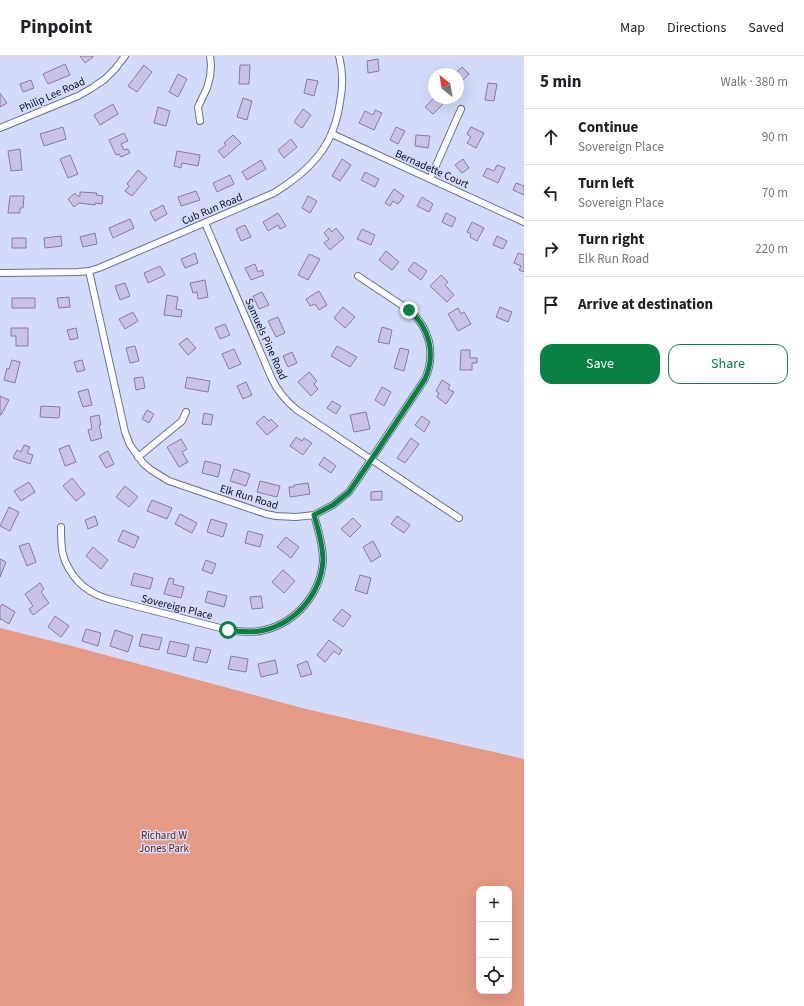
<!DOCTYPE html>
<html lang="en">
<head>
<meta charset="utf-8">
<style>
  body { margin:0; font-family:"Source Sans 3",sans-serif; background:#f6f6f6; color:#202124 }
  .controls { position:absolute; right:12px; bottom:12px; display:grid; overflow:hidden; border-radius:8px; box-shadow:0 4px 16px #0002 }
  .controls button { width:36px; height:36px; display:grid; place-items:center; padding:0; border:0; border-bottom:1px solid #e0e0e0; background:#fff; color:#202124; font:20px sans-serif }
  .compass { position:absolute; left:428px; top:12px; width:36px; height:36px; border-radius:50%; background:#fff; box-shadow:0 4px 16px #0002; rotate:329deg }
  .stop { position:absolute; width:12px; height:12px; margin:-9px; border:3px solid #0b8043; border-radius:50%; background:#fff }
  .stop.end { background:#0b8043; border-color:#fff; box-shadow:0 1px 4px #0008 }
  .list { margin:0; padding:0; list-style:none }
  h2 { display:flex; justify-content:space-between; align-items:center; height:52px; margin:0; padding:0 16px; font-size:17px }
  h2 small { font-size:13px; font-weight:400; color:#757577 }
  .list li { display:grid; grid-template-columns:26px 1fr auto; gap:12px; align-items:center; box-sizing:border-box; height:56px; padding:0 16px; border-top:1px solid #e0e0e0 }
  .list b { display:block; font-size:15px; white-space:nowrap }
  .list p { margin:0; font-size:13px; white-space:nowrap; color:#757577 }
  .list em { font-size:13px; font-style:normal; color:#757577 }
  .actions { display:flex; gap:8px; padding:12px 16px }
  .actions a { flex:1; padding:9px 0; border:1px solid #0b8043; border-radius:12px; text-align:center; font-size:14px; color:#0b8043 }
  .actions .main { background:#0b8043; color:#fff }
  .icon { flex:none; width:22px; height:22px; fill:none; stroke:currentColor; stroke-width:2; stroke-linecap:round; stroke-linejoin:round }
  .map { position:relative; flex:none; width:524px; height:950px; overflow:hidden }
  header { display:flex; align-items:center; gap:24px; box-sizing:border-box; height:56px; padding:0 20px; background:#fff; border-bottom:1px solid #e0e0e0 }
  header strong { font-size:19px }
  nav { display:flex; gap:22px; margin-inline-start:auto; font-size:14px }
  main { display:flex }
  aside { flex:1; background:#fff }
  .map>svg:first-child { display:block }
  .green { fill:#e59a86; fill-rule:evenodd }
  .building { fill:#cac1e9; stroke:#857ca1 }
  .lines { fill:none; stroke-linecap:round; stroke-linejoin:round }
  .street-casing { stroke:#686f93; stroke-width:8 }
  .street { stroke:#fff; stroke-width:6 }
  .route { stroke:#0b8043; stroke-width:5 }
  .labels { text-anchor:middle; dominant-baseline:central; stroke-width:3; stroke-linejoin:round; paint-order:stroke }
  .street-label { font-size:11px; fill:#0b0e1b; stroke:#d3dafa }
  .park-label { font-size:11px; fill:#672514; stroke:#d3dafa }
</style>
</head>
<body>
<header>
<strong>Pinpoint</strong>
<nav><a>Map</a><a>Directions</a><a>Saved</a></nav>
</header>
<main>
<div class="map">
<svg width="524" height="950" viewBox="0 0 524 950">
  <rect width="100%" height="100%" fill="#d3dafa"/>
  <!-- green -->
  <path class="green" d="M0,572L68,589L306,653L524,703V950H0ZM479,833H509V935H479Z"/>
  <!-- building -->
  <path class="building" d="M80,0H93V1L85,7Z
    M378,3L379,15L368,17L367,5Z
    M65,8L70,19L48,28L43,18Z
    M144,9L152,16L137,36L128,30Z
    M240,9H250L249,28H239Z
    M462,11L469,18L462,25L458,21V18H455Z
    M178,18L187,23L178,41L169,36Z
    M307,23L318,25L314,40L304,37Z
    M31,24L34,32L23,36L20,28Z
    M488,27L497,28L494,45L485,44Z
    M0,37L7,47L0,51Z
    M243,42L252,45L247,64L237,61Z
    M434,42H449L433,58L425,51Z
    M113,48L118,58L100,69L94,59Z
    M158,51L170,55L166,70L154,67Z
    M303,53L311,59L302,72L294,66Z
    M375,54L382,57L374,74L359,67L365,55L373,59Z
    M63,71L66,83L44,90L40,78Z
    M396,71L405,75L398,88L390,84Z
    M471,71L484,77L476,92L467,87L471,81L467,78Z
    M124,77L128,85L121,88L124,94L128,93L130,97L121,101L119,98L116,99L109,84Z
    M233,79L241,87L224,102L218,95L226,89L224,87Z
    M416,79L430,80L428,92L415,90Z
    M291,83L297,91L284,102L278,94Z
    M20,93L22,114L11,115L8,95Z
    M177,95L200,99L198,110L182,107L181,112L174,110Z
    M70,99L78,118L68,122L60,103Z
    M342,103L351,109L340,125L332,120Z
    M463,103L469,112L462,117L455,109Z
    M261,104L266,113L247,124L242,116Z
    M497,109L505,112L498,127L483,120L487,112L494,115Z
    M138,114L147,122L132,140L125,135L129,130L127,128Z
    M365,116L379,123L375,131L361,124Z
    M230,119L234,128L217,136L213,127Z
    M516,127L524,130V139L513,134Z
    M394,133L404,140L398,148L393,145L390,150L385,147Z
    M196,135L200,144L181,150L178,141Z
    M80,136L97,137L96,139L103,140L102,148L95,147V149L79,147L74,151L68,143L75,137L77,140H80Z
    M10,140H24L23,152H20V157H8Z
    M308,140L317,145L310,157L302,152Z
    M422,141L433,148L429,156L417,150Z
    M163,149L167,158L155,165L150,156Z
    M278,157L286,170L280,173L278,169L268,175L263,166Z
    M446,157L456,162L452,171L442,166Z
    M130,163L134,172L113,182L109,172Z
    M472,166L484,172L477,185L470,181L471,178L467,176Z
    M245,169L251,181L241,185L236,173Z
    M329,172L332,176L336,172L344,182L330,194L324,187L329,183L324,177Z
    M362,173L375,179L371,189L357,183Z
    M95,177L97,188L83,191L80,181Z
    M61,180L62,190L45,192L44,182Z
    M497,180L507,185L503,193L493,189Z
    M12,182H26V192H12Z
    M386,195L399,206L392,214L379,204Z
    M195,197L198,207L185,212L181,203Z
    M518,197L524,199V216L519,214L521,210L514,207Z
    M309,198L320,203L308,224L298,219Z
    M414,206L427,215L421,224L408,214Z
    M255,208L258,216L262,214L264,219L251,224L245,212Z
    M160,210L165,219L148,227L144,217Z
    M441,219L448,226L445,229L454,239L447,246L430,230Z
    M205,224L208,241L198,243L197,236L193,237L190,227Z
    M125,227L130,240L120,244L115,230Z
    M319,235L327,249L319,254L315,248L310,250L306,243Z
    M262,236L269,249L259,253L253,240Z
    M167,239L178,241L176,253L182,254L181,261L164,259Z
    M69,241L70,251L59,252L57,242Z
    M12,242H35V252H12Z
    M343,251L355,261L345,272L334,262Z
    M500,251L512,256L508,266L496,261Z
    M458,252L461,258L464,256L471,268L458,275L448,258Z
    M133,256L138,265L125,273L119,263Z
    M278,261L285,277L276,281L268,265Z
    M225,268L230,279L220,283L215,272Z
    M382,271L392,274L389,288L378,286Z
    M11,272H28V290H16V280H11Z
    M76,272L78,282L70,284L67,274Z
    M187,282L196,292L188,299L179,288Z
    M135,290L139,305L130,307L126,292Z
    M337,290L357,301L350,311L331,300Z
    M400,292L409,294L404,315L394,312Z
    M234,293L241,308L229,313L222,298Z
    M461,294H470V302H477V307H472V314H460Z
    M292,296L297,307L288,311L283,300Z
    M12,304L20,306L15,327L4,324L7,312L9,313Z
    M82,304L85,314L77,316L74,306Z
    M309,316L317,325L314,328L318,333L311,340L298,326Z
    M143,321L145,332L136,334L134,322Z
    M187,321L210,325L208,336L185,332Z
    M442,324L450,329L448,333L454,336L446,348L437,341L439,337L436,335Z
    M246,326L252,339L243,343L237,330Z
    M382,331L391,336L384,350L375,344Z
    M88,333L92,349L83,351L78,336Z
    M0,340L9,344L1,359H0Z
    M332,345L341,350L336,358L327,352Z
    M41,350L60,351L59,362L40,361Z
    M147,354L154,358L149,367L142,363Z
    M366,356L370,373L354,376L350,359Z
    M204,357L213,359L211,369L202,368Z
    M99,359L101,369H99L102,382L91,385L88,374L92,373L90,361Z
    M264,360L269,365L271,363L278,370L267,379L256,367Z
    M422,360L430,366L424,376L415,369Z
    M296,381L302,385L304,382L312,387L303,399L290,390Z
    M411,382L419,388L405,407L397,402Z
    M181,383L187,393L182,396L188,406L179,411L167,391Z
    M24,389L30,391L27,397L33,399L30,408L13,402L17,394L21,396Z
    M69,389L76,406L65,410L59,393Z
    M108,395L114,408L106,412L99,400Z
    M324,401L336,410L331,417L319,409Z
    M205,405L221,409L218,421L202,417Z
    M234,413L250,418L246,430L230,425Z
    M72,422L85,438L76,445L63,430Z
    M260,425L280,430L277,441L257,436Z
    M29,426L35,436L21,445L14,435Z
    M308,427L310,438L290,441L289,431H294V429Z
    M125,430L138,441L129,451L116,441Z
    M382,435V444H371V436Z
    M152,444L172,452L167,463L147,455Z
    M9,451L19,456L10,475L0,470Z
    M180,458L197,467L192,477L175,468Z
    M95,460L98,469L88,473L85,464Z
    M397,460L410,469L404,477L391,468Z
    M353,462L361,470L350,481L341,473Z
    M211,463L227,468L223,481L207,476Z
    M123,474L139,481L134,492L118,485Z
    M248,475L263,479L260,491L245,487Z
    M286,481L299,491L291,502L277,491Z
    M373,485L381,500L371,506L363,491Z
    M29,487L36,506L27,510L19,490Z
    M93,491L108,504L101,513L86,500Z
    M0,503L6,506L0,521Z
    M206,504L216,508L212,518L202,514Z
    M283,514L295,525L284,537L272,526Z
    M134,517L153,522L150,533L131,529Z
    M360,519L371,522L367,538L355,534Z
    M169,522L174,523L173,528L184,531L181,542L164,538Z
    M40,527L44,533L41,536L49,547L33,559L29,553L33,550L25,538Z
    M208,535L227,540L224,551L205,546Z
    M261,540L263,552L252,553L250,541Z
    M2,548L15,556L9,568L1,563L0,564V551Z
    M342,553L351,560L343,571L333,564Z
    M55,560L69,570L61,581L48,571Z
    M86,573L101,577L98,590L82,585Z
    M115,574L133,580L128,596L110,590Z
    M142,578L162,582L159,594L139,590Z
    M329,584L342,594L339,599L334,595L325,606L317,599Z
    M170,585L189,589L186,601L167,597Z
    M196,591L211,594L207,607L193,604Z
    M231,600L248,603L246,616L228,613Z
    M275,604L278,617L261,621L258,608Z
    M307,605L312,618L301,621L297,609Z"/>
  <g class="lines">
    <defs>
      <path id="street" d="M200,65L198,51L207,32L210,21L211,9L210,0
        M0,72L78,40L92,32L105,23L115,13L125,0
        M332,78L524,166
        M430,123L461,53
        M205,167L272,323C278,336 286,345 297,354L459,462
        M89,215L125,376L130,389L143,407L151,414L169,425L266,458L276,460L296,461L314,459L333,449L349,436L360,420L425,323C436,297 430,272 409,254L358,220
        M0,217L78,216L89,215L99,212L274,137C311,114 334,90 340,46C343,31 343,15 339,0
        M138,401L182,365L186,356
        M61,471C61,478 61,486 62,493C62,497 64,501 65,505C75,527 89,538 112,544L228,574C240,576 253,577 265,574C297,566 321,537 323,504C323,488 318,473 314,459"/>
    </defs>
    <!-- street casing -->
    <use href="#street" class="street-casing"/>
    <!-- street -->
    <use href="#street" class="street"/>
  </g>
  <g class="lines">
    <!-- route -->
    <path class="route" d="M228,574C240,576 253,577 265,574C297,566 321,537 323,504C323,488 318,473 314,459L333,449L349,436L371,404L425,323C436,298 430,272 409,254"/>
  </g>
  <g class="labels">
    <!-- street labels -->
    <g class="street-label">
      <text transform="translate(52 39) rotate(-24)">Philip Lee Road</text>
      <text transform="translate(432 113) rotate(24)">Bernadette Court</text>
      <text transform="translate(212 153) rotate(-23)">Cub Run Road</text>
      <text transform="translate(266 283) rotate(66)">Samuels Pine Road</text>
      <text transform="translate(249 441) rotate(17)">Elk Run Road</text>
      <text transform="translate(177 551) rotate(14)">Sovereign Place</text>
    </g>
    <!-- park labels -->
    <g class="park-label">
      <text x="164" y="779">Richard W<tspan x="164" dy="13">Jones Park</tspan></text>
    </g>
  </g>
</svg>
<div class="controls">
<button>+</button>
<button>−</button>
<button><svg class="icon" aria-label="locate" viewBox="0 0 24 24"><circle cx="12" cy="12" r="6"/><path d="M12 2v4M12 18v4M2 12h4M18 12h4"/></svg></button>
</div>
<svg class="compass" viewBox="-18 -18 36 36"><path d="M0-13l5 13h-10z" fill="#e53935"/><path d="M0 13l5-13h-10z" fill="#757577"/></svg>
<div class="stop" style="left:228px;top:574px"></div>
<div class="stop end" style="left:409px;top:254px"></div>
</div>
<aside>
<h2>5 min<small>Walk · 380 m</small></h2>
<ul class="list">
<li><svg class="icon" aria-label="ahead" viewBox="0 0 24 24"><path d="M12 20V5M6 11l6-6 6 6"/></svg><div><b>Continue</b><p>Sovereign Place</p></div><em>90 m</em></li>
<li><svg class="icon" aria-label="left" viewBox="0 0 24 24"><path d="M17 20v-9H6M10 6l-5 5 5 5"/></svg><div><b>Turn left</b><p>Sovereign Place</p></div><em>70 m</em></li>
<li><svg class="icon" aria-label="right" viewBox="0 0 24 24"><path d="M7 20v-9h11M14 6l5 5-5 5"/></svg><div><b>Turn right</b><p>Elk Run Road</p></div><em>220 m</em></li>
<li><svg class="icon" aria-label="arrive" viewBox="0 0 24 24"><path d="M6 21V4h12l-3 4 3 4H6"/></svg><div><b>Arrive at destination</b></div></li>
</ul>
<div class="actions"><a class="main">Save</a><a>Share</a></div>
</aside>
</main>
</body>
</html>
